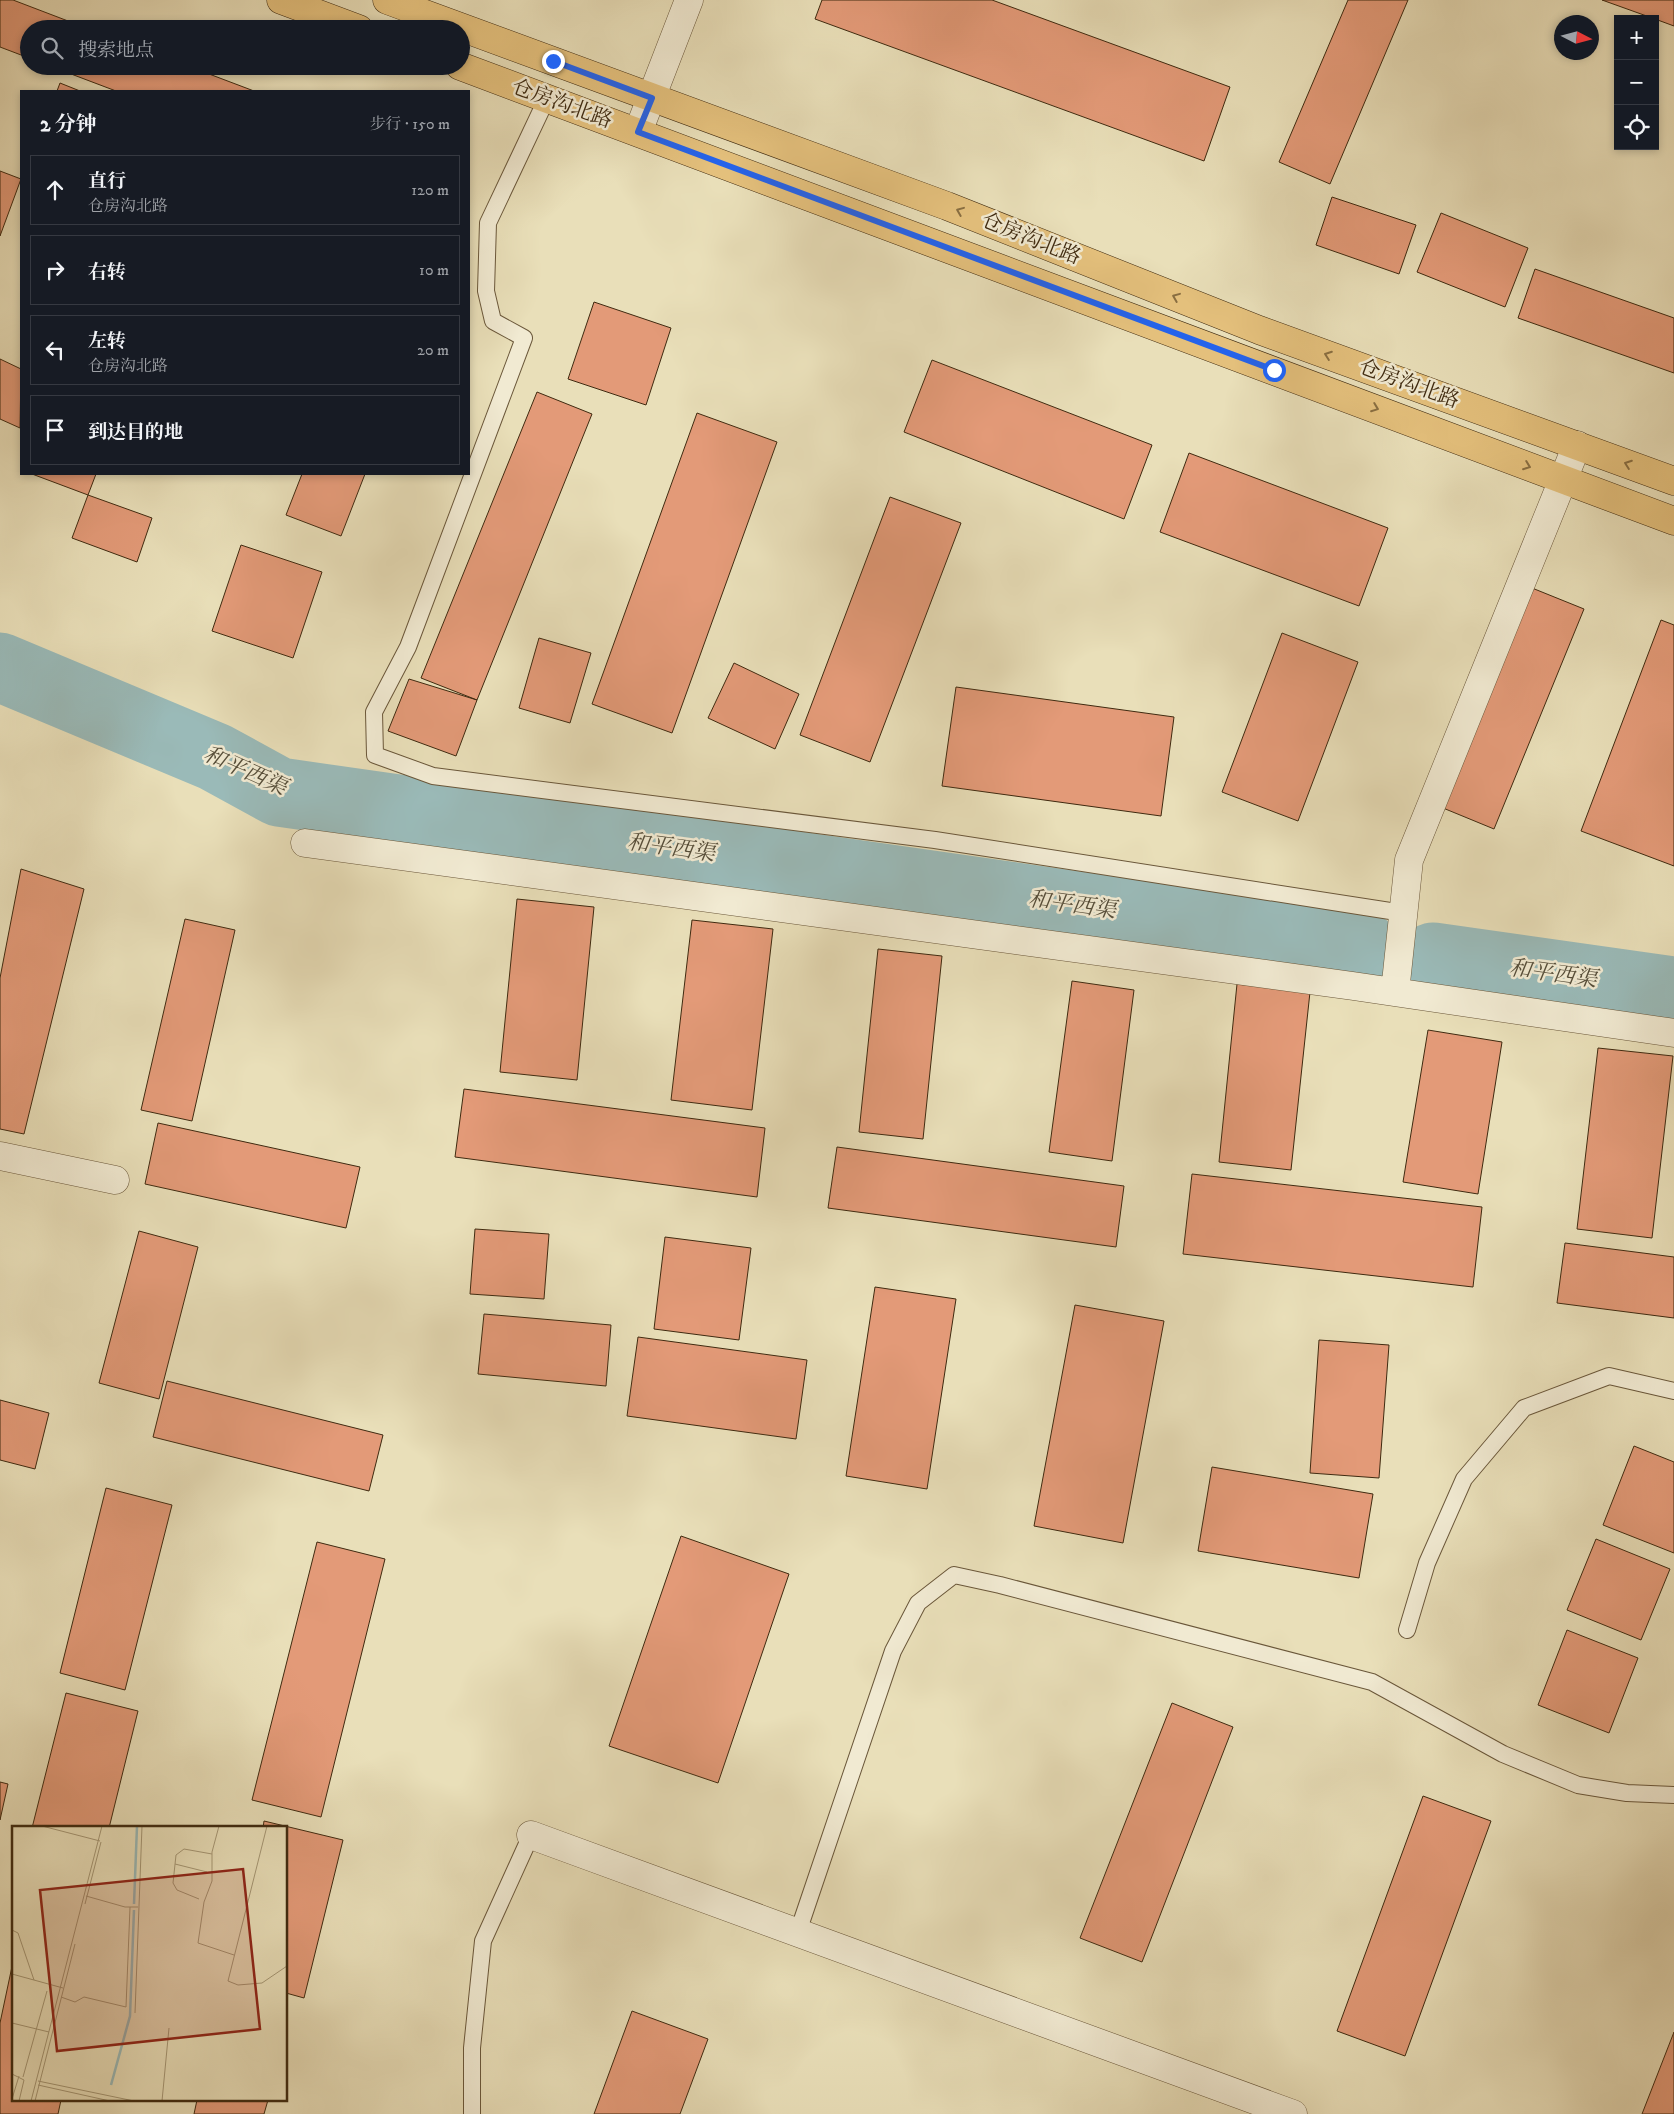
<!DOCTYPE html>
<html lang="zh">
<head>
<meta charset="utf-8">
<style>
  body { margin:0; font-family:"IM FELL DW Pica","Noto Serif SC",serif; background:#20242c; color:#f1f3f6 }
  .controls { position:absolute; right:15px; top:15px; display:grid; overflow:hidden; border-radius:0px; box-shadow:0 2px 8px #0003 }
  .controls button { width:45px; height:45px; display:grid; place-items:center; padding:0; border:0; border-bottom:1px solid #363941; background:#171b24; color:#f1f3f6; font:25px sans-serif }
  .compass { position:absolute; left:1554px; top:15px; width:45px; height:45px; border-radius:50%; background:#171b24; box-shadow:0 2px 8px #0003; rotate:96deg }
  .stop { position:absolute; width:15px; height:15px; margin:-11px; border:4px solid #2563eb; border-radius:50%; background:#fff }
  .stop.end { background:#2563eb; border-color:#fff; box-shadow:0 1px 5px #0008 }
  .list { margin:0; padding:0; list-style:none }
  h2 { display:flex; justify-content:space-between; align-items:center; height:65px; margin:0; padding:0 20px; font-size:21px }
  h2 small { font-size:16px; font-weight:400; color:#9ea1a6 }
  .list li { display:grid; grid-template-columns:32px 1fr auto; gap:15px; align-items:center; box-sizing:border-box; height:70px; margin:0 10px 10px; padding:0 10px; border:1px solid #363941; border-radius:0px }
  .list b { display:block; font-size:19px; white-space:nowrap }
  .list p { margin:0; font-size:16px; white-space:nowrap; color:#9ea1a6 }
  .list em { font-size:16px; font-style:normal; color:#9ea1a6 }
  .icon { flex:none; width:28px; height:28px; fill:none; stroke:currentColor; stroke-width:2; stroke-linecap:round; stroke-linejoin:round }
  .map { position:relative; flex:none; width:1674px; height:2114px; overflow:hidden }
  .search { position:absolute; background:#171b24; box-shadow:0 2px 8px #0003; left:20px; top:20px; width:450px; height:55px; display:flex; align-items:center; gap:12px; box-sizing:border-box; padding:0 18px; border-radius:28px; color:#9ea1a6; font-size:19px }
  .panel { position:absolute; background:#171b24; box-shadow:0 2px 8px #0003; left:20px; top:90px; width:450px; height:385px; border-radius:0px }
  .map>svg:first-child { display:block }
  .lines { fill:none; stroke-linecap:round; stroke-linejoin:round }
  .river { stroke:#9abab8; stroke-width:69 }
  .building { fill:#e39a78; stroke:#3f2a10 }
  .service-casing { stroke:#6a573a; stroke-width:18 }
  .minor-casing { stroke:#6a573a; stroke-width:29 }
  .primary-casing { stroke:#3f2a10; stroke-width:29 }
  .service { stroke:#f1ead2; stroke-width:16 }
  .minor { stroke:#f1ead2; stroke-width:28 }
  .primary { stroke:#e4c07c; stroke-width:28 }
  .oneway { stroke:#896e41 }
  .route { stroke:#2563eb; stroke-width:6 }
  .labels { text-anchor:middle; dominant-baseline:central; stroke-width:5; stroke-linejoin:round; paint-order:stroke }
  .street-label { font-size:21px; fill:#3f2a10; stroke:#f1ead2 }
  .water-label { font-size:22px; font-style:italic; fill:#564e3a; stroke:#f1ead2 }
  .inset-river { fill:none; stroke:#9abab8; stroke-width:2.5 }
  .inset-road { fill:none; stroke:#a59775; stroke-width:1 }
  .view { fill:#8f2418; fill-opacity:0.15; stroke:#8f2418; stroke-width:2.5 }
  .inset-edge { fill:none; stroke:#3f2a10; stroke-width:2.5 }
</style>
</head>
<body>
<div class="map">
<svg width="1674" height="2114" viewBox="0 0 1674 2114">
  <rect width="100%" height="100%" fill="#e9dfb9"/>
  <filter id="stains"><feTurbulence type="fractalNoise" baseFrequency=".004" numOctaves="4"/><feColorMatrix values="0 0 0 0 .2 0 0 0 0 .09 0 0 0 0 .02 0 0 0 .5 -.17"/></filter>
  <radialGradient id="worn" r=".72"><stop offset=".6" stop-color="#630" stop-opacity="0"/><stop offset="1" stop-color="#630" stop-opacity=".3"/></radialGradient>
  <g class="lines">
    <!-- river -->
    <path class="river" d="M0,667L215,757L279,792L1365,947
      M1433,957L1674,991"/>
  </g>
  <!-- building -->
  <path class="building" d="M0,0H13L89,29H29V58L0,47Z
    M822,0H992L1230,87L1204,161L815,19Z
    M1348,0H1408L1330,184L1279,162Z
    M1602,0H1674V26L1655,19Z
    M50,66H188L254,91H116Z
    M60,83L80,91H57Z
    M0,171L21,179L0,236Z
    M1332,197L1416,225L1399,274L1316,245Z
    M1441,213L1528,248L1505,307L1417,272Z
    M1535,269L1674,318V373L1518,318Z
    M594,302L671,328L646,405L568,379Z
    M0,359L21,369L20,428L0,419Z
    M932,360L1152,445L1124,519L904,432Z
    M537,392L592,414L477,700L421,678Z
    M697,413L777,442L672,733L592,704Z
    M1189,453L1388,528L1359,606L1160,532Z
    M32,474H96L88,495Z
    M302,474H365L341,536L286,515Z
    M88,495L152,518L137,562L72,538Z
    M890,497L961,523L870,762L800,735Z
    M241,545L322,572L293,658L212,631Z
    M1532,588L1584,609L1494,829L1443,808Z
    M1661,620L1674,625V866L1581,831Z
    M1282,633L1358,662L1298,821L1222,792Z
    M539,638L591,653L570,723L519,708Z
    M734,663L799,694L775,749L708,718Z
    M409,679L477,700L456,756L388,731Z
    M956,687L1174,717L1161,816L942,786Z
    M21,869L84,889L24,1134L0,1129V978Z
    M517,899L594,907L577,1080L500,1072Z
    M185,919L235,930L192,1121L141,1110Z
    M692,920L773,929L752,1110L671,1100Z
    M878,949L942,956L923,1139L859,1132Z
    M1072,981L1134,990L1112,1161L1049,1152Z
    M1237,984L1310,992L1291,1170L1219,1162Z
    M1428,1030L1502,1042L1478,1194L1403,1182Z
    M1598,1048L1673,1056L1652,1238L1577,1229Z
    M464,1089L765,1128L757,1197L455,1157Z
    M158,1123L360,1167L346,1228L145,1184Z
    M837,1147L1124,1186L1116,1247L828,1208Z
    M1192,1174L1482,1207L1473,1287L1183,1254Z
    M475,1229L549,1234L544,1299L470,1294Z
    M139,1231L198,1247L159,1399L99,1383Z
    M665,1237L751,1248L739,1340L654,1329Z
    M1565,1243L1674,1257V1318L1557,1303Z
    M875,1287L956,1299L927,1489L846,1476Z
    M1075,1305L1164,1321L1123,1543L1034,1526Z
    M484,1314L611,1325L606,1386L478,1374Z
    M638,1337L807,1360L796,1439L627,1416Z
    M1319,1340L1389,1345L1379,1478L1310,1473Z
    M167,1381L383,1435L369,1491L153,1437Z
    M0,1400L49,1413L35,1469L0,1460Z
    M1634,1446L1674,1462V1553L1603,1525Z
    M1212,1467L1373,1494L1359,1578L1198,1551Z
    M106,1488L172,1505L125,1690L60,1673Z
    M681,1536L789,1574L718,1783L609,1746Z
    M1596,1539L1670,1569L1641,1640L1567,1610Z
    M317,1542L385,1559L321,1817L252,1800Z
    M1567,1630L1638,1658L1609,1733L1538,1705Z
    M66,1693L138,1711L109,1828H32Z
    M1172,1703L1233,1727L1142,1962L1080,1938Z
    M0,1782L8,1784L0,1820Z
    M1423,1796L1491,1821L1405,2056L1337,2031Z
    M264,1821L343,1840L304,1998L286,1993V1828H263Z
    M14,1957V2100H61L58,2114H0V2023Z
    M632,2011L708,2039L680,2114H594Z
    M1674,2032V2114H1642Z
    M197,2100H268L264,2114H194Z"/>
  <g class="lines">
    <defs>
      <path id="service" d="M547,98L488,223L486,291L493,321L524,338L408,647L374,712L375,755L433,776L935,840L1403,913
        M1407,1630L1427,1563L1464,1479L1524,1408L1609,1376L1674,1391
        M798,1932L893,1651L918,1603L954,1575L1000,1585L1372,1682L1503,1754L1578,1785L1627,1793L1674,1795
        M472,2114V2048L483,1941L531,1835"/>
      <path id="minor" d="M638,132L689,0
        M305,843L1353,986L1674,1033
        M1395,992L1409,860L1577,445
        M0,1156L115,1180
        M531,1835L1293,2114"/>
      <path id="primary" d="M281,0L359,29
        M387,0L947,206L1259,330L1674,481
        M460,66L1674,521"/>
    </defs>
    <!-- service casing -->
    <use href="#service" class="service-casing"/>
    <!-- minor casing -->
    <use href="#minor" class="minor-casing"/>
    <!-- primary casing -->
    <use href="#primary" class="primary-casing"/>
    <!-- service -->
    <use href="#service" class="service"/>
    <!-- minor -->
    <use href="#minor" class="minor"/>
    <!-- primary -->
    <use href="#primary" class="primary"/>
  </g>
  <!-- one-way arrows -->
  <defs><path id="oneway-chevron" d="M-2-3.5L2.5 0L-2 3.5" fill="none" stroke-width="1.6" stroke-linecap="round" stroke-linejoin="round" transform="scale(1.25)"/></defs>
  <g class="oneway">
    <use href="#oneway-chevron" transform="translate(960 211) rotate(-158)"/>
    <use href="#oneway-chevron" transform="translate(1176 297) rotate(-158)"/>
    <use href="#oneway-chevron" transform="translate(1328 355) rotate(-160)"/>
    <use href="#oneway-chevron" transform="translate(1375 408) rotate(21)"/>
    <use href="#oneway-chevron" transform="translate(1628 464) rotate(-160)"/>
    <use href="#oneway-chevron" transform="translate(1527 466) rotate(21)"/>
  </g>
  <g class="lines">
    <!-- route -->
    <path class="route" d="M553,61L652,98L638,132L1274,370"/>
  </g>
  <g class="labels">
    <!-- street labels -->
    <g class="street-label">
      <text transform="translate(562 104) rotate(20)">仓房沟北路</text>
      <text transform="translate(1031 239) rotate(22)">仓房沟北路</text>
      <text transform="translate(1409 384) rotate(20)">仓房沟北路</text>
    </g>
    <!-- water labels -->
    <g class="water-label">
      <text transform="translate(245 771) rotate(24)">和平西渠</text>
      <text transform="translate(671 848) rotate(8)">和平西渠</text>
      <text transform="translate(1072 905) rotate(8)">和平西渠</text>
      <text transform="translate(1553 974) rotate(8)">和平西渠</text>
    </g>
  </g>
  <!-- overview -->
  <g transform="translate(12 1826)">
    <rect width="275" height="275" fill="#e9dfb9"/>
    <path class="inset-river" d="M122,78L125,0M99,259L118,190L122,84"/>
    <path class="inset-road" d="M30,0L88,15M207,0L200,26V55L192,76L186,117L222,129M255,0L216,155L226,159L250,157L275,140M163,38L195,46M74,70L113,81H126M187,73L165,64L161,57L164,29L172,23L200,28M73,78L89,16M0,104L6,107L22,154M0,148L51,162M49,171L63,176L72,171L114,181L118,81M123,187L130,0M0,197L37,206M0,248L12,254L7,275M11,251L35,165M26,255L122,275M26,259L98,275M0,273L7,250M19,275L90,0M23,275L63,118M39,275H54M150,275L157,202"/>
    <path class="view" d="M231,43L248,203L45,225L28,64Z"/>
    <rect width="275" height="275" class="inset-edge"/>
  </g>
  <rect width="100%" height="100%" filter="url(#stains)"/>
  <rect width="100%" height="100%" fill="url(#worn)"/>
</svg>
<div class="controls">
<button>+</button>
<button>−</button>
<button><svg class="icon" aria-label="locate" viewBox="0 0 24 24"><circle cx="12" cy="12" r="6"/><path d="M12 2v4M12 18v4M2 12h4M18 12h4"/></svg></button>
</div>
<svg class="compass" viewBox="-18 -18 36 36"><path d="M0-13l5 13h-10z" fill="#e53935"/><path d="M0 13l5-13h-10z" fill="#9ea1a6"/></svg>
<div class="stop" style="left:1274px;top:370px"></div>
<div class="stop end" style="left:553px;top:61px"></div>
<div class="search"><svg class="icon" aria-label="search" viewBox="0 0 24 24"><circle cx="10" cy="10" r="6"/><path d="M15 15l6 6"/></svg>搜索地点</div>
<section class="panel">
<h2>2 分钟<small>步行 · 150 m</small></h2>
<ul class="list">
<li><svg class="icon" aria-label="ahead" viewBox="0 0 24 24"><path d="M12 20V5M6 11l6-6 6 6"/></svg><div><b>直行</b><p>仓房沟北路</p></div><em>120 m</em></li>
<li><svg class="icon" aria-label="right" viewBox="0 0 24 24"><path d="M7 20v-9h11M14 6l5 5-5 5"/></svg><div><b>右转</b></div><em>10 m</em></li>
<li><svg class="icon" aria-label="left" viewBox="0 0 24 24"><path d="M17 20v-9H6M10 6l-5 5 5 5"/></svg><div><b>左转</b><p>仓房沟北路</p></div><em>20 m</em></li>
<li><svg class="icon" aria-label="arrive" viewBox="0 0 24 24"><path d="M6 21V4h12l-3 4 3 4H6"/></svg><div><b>到达目的地</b></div></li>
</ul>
</section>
</div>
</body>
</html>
